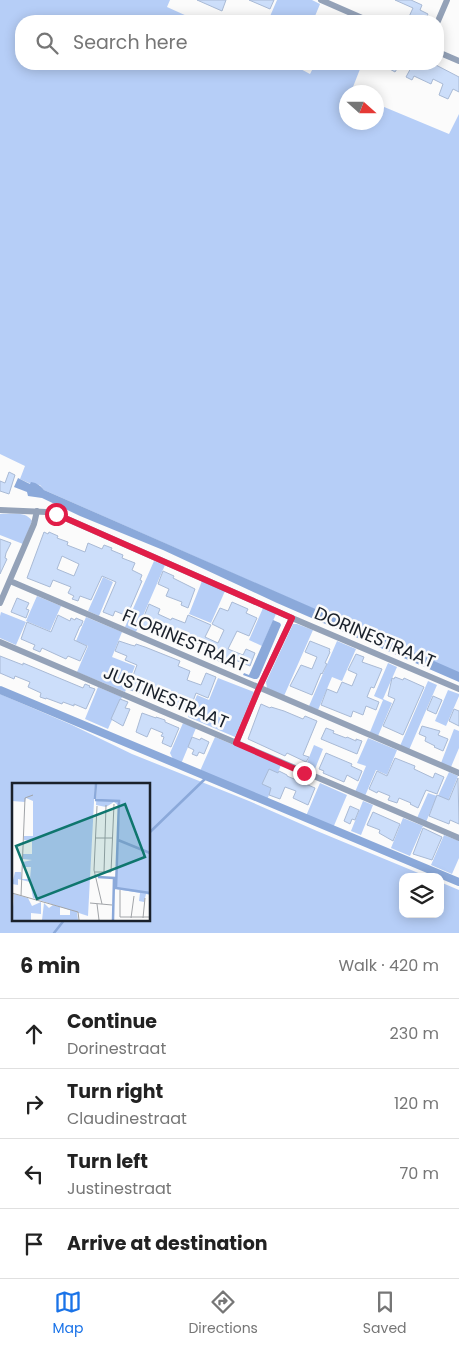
<!DOCTYPE html>
<html lang="en">
<head>
<meta charset="utf-8">
<style>
  body { margin:0; font-family:Poppins,sans-serif; background:#f6f6f6; color:#222 }
  .controls { position:absolute; right:15px; bottom:15px; display:grid; overflow:hidden; border-radius:10px; box-shadow:0 2px 12px #0003 }
  .controls button { width:45px; height:45px; display:grid; place-items:center; padding:0; border:0; border-bottom:1px solid #e0e0e0; background:#fff; color:#222; font:25px sans-serif }
  .compass { position:absolute; left:339px; top:85px; width:45px; height:45px; border-radius:50%; background:#fff; box-shadow:0 2px 12px #0003; rotate:111deg }
  .stop { position:absolute; width:15px; height:15px; margin:-11px; border:4px solid #e11d48; border-radius:50%; background:#fff }
  .stop.end { background:#e11d48; border-color:#fff; box-shadow:0 1px 5px #0008 }
  .list { margin:0; padding:0; list-style:none }
  h2 { display:flex; justify-content:space-between; align-items:center; height:65px; margin:0; padding:0 20px; font-size:21px }
  h2 small { font-size:16px; font-weight:400; color:#767676 }
  .list li { display:grid; grid-template-columns:32px 1fr auto; gap:15px; align-items:center; box-sizing:border-box; height:70px; padding:0 20px; border-top:1px solid #e0e0e0 }
  .list b { display:block; font-size:19px; white-space:nowrap }
  .list p { margin:0; font-size:16px; white-space:nowrap; color:#767676 }
  .list em { font-size:16px; font-style:normal; color:#767676 }
  .icon { flex:none; width:28px; height:28px; fill:none; stroke:currentColor; stroke-width:2; stroke-linecap:round; stroke-linejoin:round }
  .map { position:relative; flex:none; width:459px; height:933px; overflow:hidden }
  .search { position:absolute; background:#fff; box-shadow:0 2px 12px #0003; left:15px; right:15px; top:15px; height:55px; display:flex; align-items:center; gap:12px; box-sizing:border-box; padding:0 18px; border-radius:20px; color:#767676; font-size:19px }
  .sheet { height:345px; background:#fff }
  nav { display:flex; justify-content:space-around; align-items:center; box-sizing:border-box; height:70px; border-top:1px solid #e0e0e0; background:#fff; font-size:14px; color:#767676 }
  nav a { display:grid; justify-items:center; gap:2px }
  nav .on { color:#1a73e8 }
  .map>svg:first-child { display:block }
  .green { fill:#b6cef7; fill-rule:evenodd }
  .water { fill:#8ba9da }
  .lines { fill:none; stroke-linecap:round; stroke-linejoin:round }
  .stream { stroke:#8ba9da; stroke-width:2.5 }
  .canal { stroke:#8ba9da; stroke-width:8 }
  .building { fill:#ccdefa; stroke:#a9bad5; fill-rule:evenodd }
  .minor { stroke:#94a2b8; stroke-width:6 }
  .route { stroke:#e11d48; stroke-width:6 }
  .labels { text-anchor:middle; dominant-baseline:central; stroke-width:5; stroke-linejoin:round; paint-order:stroke }
  .street-label { font-size:18px; fill:#1a212b; stroke:#fbfbfb }
  .inset-river { fill:none; stroke:#8ba9da; stroke-width:2.5 }
  .inset-road { fill:none; stroke:#a1a4a8; stroke-width:1 }
  .view { fill:#0f766e; fill-opacity:0.15; stroke:#0f766e; stroke-width:2.5 }
  .inset-edge { fill:none; stroke:#1a212b; stroke-width:2.5 }
</style>
</head>
<body>
<div class="map">
<svg width="459" height="933" viewBox="0 0 459 933">
  <rect width="100%" height="100%" fill="#fbfbfb"/>
  <!-- green -->
  <path class="green" d="M0,0H170L167,7L198,21H21V64H295V66L310,74L315,64H362L351,92H346V122H376L377,104L449,134L459,114V673L44,490L40,485L31,484L20,479L25,466L0,454Z
    M277,0H312L320,4L313,21H268Z
    M0,514C11,514 26,511 32,521L23,544L0,535Z
    M154,561L165,565L136,632L125,627Z
    M103,577L113,582L99,616L88,611Z
    M202,581L225,591L211,623L189,614Z
    M37,596L61,606L50,631L26,621Z
    M263,608L276,614L262,646L249,640Z
    M1,612L26,622L16,645L0,638V616Z
    M86,617L122,632L112,657L135,666L125,692L77,672L88,646L76,641Z
    M293,624H297L313,630L284,696L267,688L266,682Z
    M337,641L356,649L342,681L332,677L318,710L309,706Z
    M388,663L397,667L383,699L392,703L378,736L370,732L383,700L374,696Z
    M218,678L254,692L235,737L188,717L197,695L209,700Z
    M428,681L437,685L409,750L400,746Z
    M98,687L122,697L108,729L85,719Z
    M448,690L459,694V696L446,726L435,721Z
    M0,694L72,725L132,754L249,801L317,831L428,877H403V914H440V882L459,890V933H0ZM14,784H149V919H14Z
    M183,723L196,728L181,764L173,759L170,753Z
    M454,729L459,731V748L451,767L441,763Z
    M215,737L281,765L267,800L200,771Z
    M368,738L397,750L387,775L376,770L365,796L355,792L366,766L357,763Z
    M314,745L323,749L313,774L304,770Z
    M449,772L458,776L448,801L438,796Z
    M320,783L347,795L333,828L306,816Z
    M428,793L437,796L426,822L417,818Z
    M363,801L373,805L361,835L351,831Z
    M403,818L423,826L410,856L391,848Z
    M444,835L459,841V858L452,874L431,865Z"/>
  <!-- water -->
  <path class="water" d="M18,478L30,484L31,482C37,483 41,486 44,490L459,672V682L277,603L163,550L80,516L42,498L28,496L27,492L14,487Z
    M273,620L280,623L281,625L259,677L257,679H254L243,675L244,673L249,675Z"/>
  <g class="lines">
    <!-- stream -->
    <path class="stream" d="M149,833L207,777
      M54,933L65,919"/>
    <!-- canal -->
    <path class="canal" d="M0,690L459,882"/>
  </g>
  <!-- building -->
  <path class="building" d="M197,0H226L222,11Z
    M249,0H274L270,9Z
    M395,0H411L422,5L420,10L428,14L425,21H407L413,8Z
    M381,64H400L395,72Z
    M413,64H434L459,77V92L453,89L448,99L439,95L443,84L433,79L431,84L414,76L412,80L406,77Z
    M9,472L15,475L9,494L0,491V481L5,483Z
    M44,532L48,534L49,532L58,536L57,538L68,542L67,545L85,552L88,543L102,549L104,545L112,548L111,550L123,555L122,558L135,563L132,570L142,575L140,580L142,581L127,616L115,611L113,616L103,612L116,582L102,576L91,600L80,596L78,601L72,599L74,596L68,593L71,587L53,580L50,587L27,578ZM62,556L79,564L74,576L57,569Z
    M0,539L11,543L6,553L5,558L7,559L0,574Z
    M163,571L174,576L173,578L195,589L188,608L181,605L182,602L166,596L169,589L158,584Z
    M17,598L29,603L26,609L29,610L26,618L11,612Z
    M232,602L248,609L246,613L257,618L249,636L237,631L228,649L243,655L246,649L255,653L250,666L235,660L232,666L209,657L213,649L191,641L192,639L179,633L178,636L174,634L173,636L150,625L148,629L140,626L149,604L160,609L158,614L171,620L172,618L185,623L188,615L211,625L205,637L218,643L224,630L212,624L220,608L228,611Z
    M58,615L70,621L71,618L75,620L76,618L83,621L81,626H80L74,640L87,646L80,661L68,656L66,659L42,648L40,652L33,649L35,645L21,639L27,622L51,632Z
    M119,641L131,645L135,646L136,644L145,647L180,661L178,666L190,671L187,680L201,685L206,673L216,677L208,698L196,693L189,712L173,705V706L165,703L166,699L154,694L153,697L140,691L139,693L128,689L137,665L125,660L127,656L115,651Z
    M310,641L330,649L329,651L330,652L325,663L327,664L322,674L321,673L312,695L290,686L301,665L312,669L317,657L305,652Z
    M356,654L364,657L362,662L382,669L374,688L371,687L367,697L379,702L376,710L366,706L363,715L353,711L351,717L321,705L327,689L337,693L342,682L352,686L357,674L348,670Z
    M0,656L23,665V663L83,688L85,684L90,686L89,687L95,689L86,709L74,704V706L63,702L62,704L46,698V699L40,697L41,693L28,687L30,682L15,676L14,679L0,673Z
    M395,677L403,680L404,678L424,687L403,735L383,726L395,699L388,696L392,678L394,679Z
    M433,696L442,700L436,714L427,710Z
    M120,699L128,702L125,708L130,709L123,726L111,719Z
    M261,704L270,708L271,707L284,711L303,719L305,716L317,721L303,755L309,757L306,762L287,753L285,756L248,739Z
    M454,709L459,711V726L449,721Z
    M142,713L156,718V717L165,720V722L179,728L171,747L162,743L164,737L161,736L163,733L151,728L147,737L136,732Z
    M422,726L440,731L438,735L448,739L443,751L434,747L435,746L425,741L426,737L419,734Z
    M326,728L334,731L333,733L346,738L347,737L356,741V739L362,741L357,754L321,739Z
    M192,737L200,740L201,738L209,742L204,754L199,752L197,756L192,754L194,750L188,747Z
    M326,753L352,764L351,766L362,771L358,781L347,775L344,782L323,773L324,771L319,769Z
    M395,758L415,766L414,769L433,778L435,773L444,777L437,794L426,790L418,808L410,804L411,803L399,798L397,803L388,800L390,796L378,791L377,793L369,789L377,771L387,776Z
    M269,769L278,773L279,771L287,775V776L315,788L308,805L293,798L296,791L285,787L280,799L269,795L271,788L262,784Z
    M458,778L459,824L450,820L449,824L429,816L437,795L449,800Z
    M350,806L359,810L355,820L352,819L350,824L344,821Z
    M373,812L400,824L393,841L379,833L380,830L367,825Z
    M423,828L442,837L432,860L413,854Z"/>
  <g class="lines">
    <!-- minor -->
    <path class="minor" d="M321,0L369,21
      M438,21L447,0
      M438,52L459,61
      M0,510L46,512L56,514L292,618L459,689
      M10,581L459,773
      M0,603L34,524L37,511
      M0,642L459,838
      M236,743L259,688L292,618"/>
  </g>
  <g class="lines">
    <!-- route -->
    <path class="route" d="M56,514L292,618L259,688L236,743L304,773"/>
  </g>
  <g class="labels">
    <!-- street labels -->
    <g class="street-label">
      <text transform="translate(375 637) rotate(23)">DORINESTRAAT</text>
      <text transform="translate(185 640) rotate(23)">FLORINESTRAAT</text>
      <text transform="translate(166 697) rotate(23)">JUSTINESTRAAT</text>
    </g>
  </g>
  <!-- overview -->
  <g transform="translate(12 783)">
    <rect width="138" height="138" fill="#fbfbfb"/>
    <path d="M0,0H83L76,133L21,115L18,99L6,96V102L0,101L3,89H9L10,96H18L19,84H11V79L20,77L11,76V71H20V58L12,57V53H21V18L14,15L13,19L0,18ZM85,0H137L138,112L134,111L132,119L127,118L128,110L104,106L108,19L107,23L102,19L94,24L84,22ZM2,111L16,115L20,123L29,119V131L19,130V137H0ZM32,120L37,125L41,122L48,124V132H58V127L65,129L66,137H30Z" fill="#b6cef7"/>
    <path class="inset-river" d="M83,16L84,0M83,17L107,18L104,105L138,110M106,57L138,70M86,94L102,95L101,137"/>
    <path class="inset-road" d="M85,23L82,87L90,121M84,55H101M83,89H99L102,21M92,89L94,22M108,107V134H138M0,110L66,129L67,137M9,113L13,15L21,12M78,120L100,122M85,121L87,137M0,127L1,110M119,135L122,113M131,135L133,115"/>
    <path class="view" d="M113,21L133,74L25,116L4,63Z"/>
    <rect width="138" height="138" class="inset-edge"/>
  </g>
</svg>
<div class="controls">
<button><svg class="icon" aria-label="layers" viewBox="0 0 24 24"><path d="M12 4l9 5-9 5-9-5zM3 14l9 5 9-5"/></svg></button>
</div>
<svg class="compass" viewBox="-18 -18 36 36"><path d="M0-13l5 13h-10z" fill="#e53935"/><path d="M0 13l5-13h-10z" fill="#767676"/></svg>
<div class="stop" style="left:56px;top:514px"></div>
<div class="stop end" style="left:304px;top:773px"></div>
<div class="search"><svg class="icon" aria-label="search" viewBox="0 0 24 24"><circle cx="10" cy="10" r="6"/><path d="M15 15l6 6"/></svg>Search here</div>
</div>
<section class="sheet">
<h2>6 min<small>Walk · 420 m</small></h2>
<ul class="list">
<li><svg class="icon" aria-label="ahead" viewBox="0 0 24 24"><path d="M12 20V5M6 11l6-6 6 6"/></svg><div><b>Continue</b><p>Dorinestraat</p></div><em>230 m</em></li>
<li><svg class="icon" aria-label="right" viewBox="0 0 24 24"><path d="M7 20v-9h11M14 6l5 5-5 5"/></svg><div><b>Turn right</b><p>Claudinestraat</p></div><em>120 m</em></li>
<li><svg class="icon" aria-label="left" viewBox="0 0 24 24"><path d="M17 20v-9H6M10 6l-5 5 5 5"/></svg><div><b>Turn left</b><p>Justinestraat</p></div><em>70 m</em></li>
<li><svg class="icon" aria-label="arrive" viewBox="0 0 24 24"><path d="M6 21V4h12l-3 4 3 4H6"/></svg><div><b>Arrive at destination</b></div></li>
</ul>
</section>
<nav>
<a class="on"><svg class="icon" aria-label="map" viewBox="0 0 24 24"><path d="M3 6l6-2 6 2 6-2v14l-6 2-6-2-6 2zM9 4v14M15 6v14"/></svg>Map</a>
<a><svg class="icon" aria-label="directions" viewBox="0 0 24 24"><path d="M12 3l9 9-9 9-9-9zM9 14v-3h6M13 9l2 2-2 2"/></svg>Directions</a>
<a><svg class="icon" aria-label="saved" viewBox="0 0 24 24"><path d="M7 4h10v16l-5-4-5 4z"/></svg>Saved</a>
</nav>
</body>
</html>
